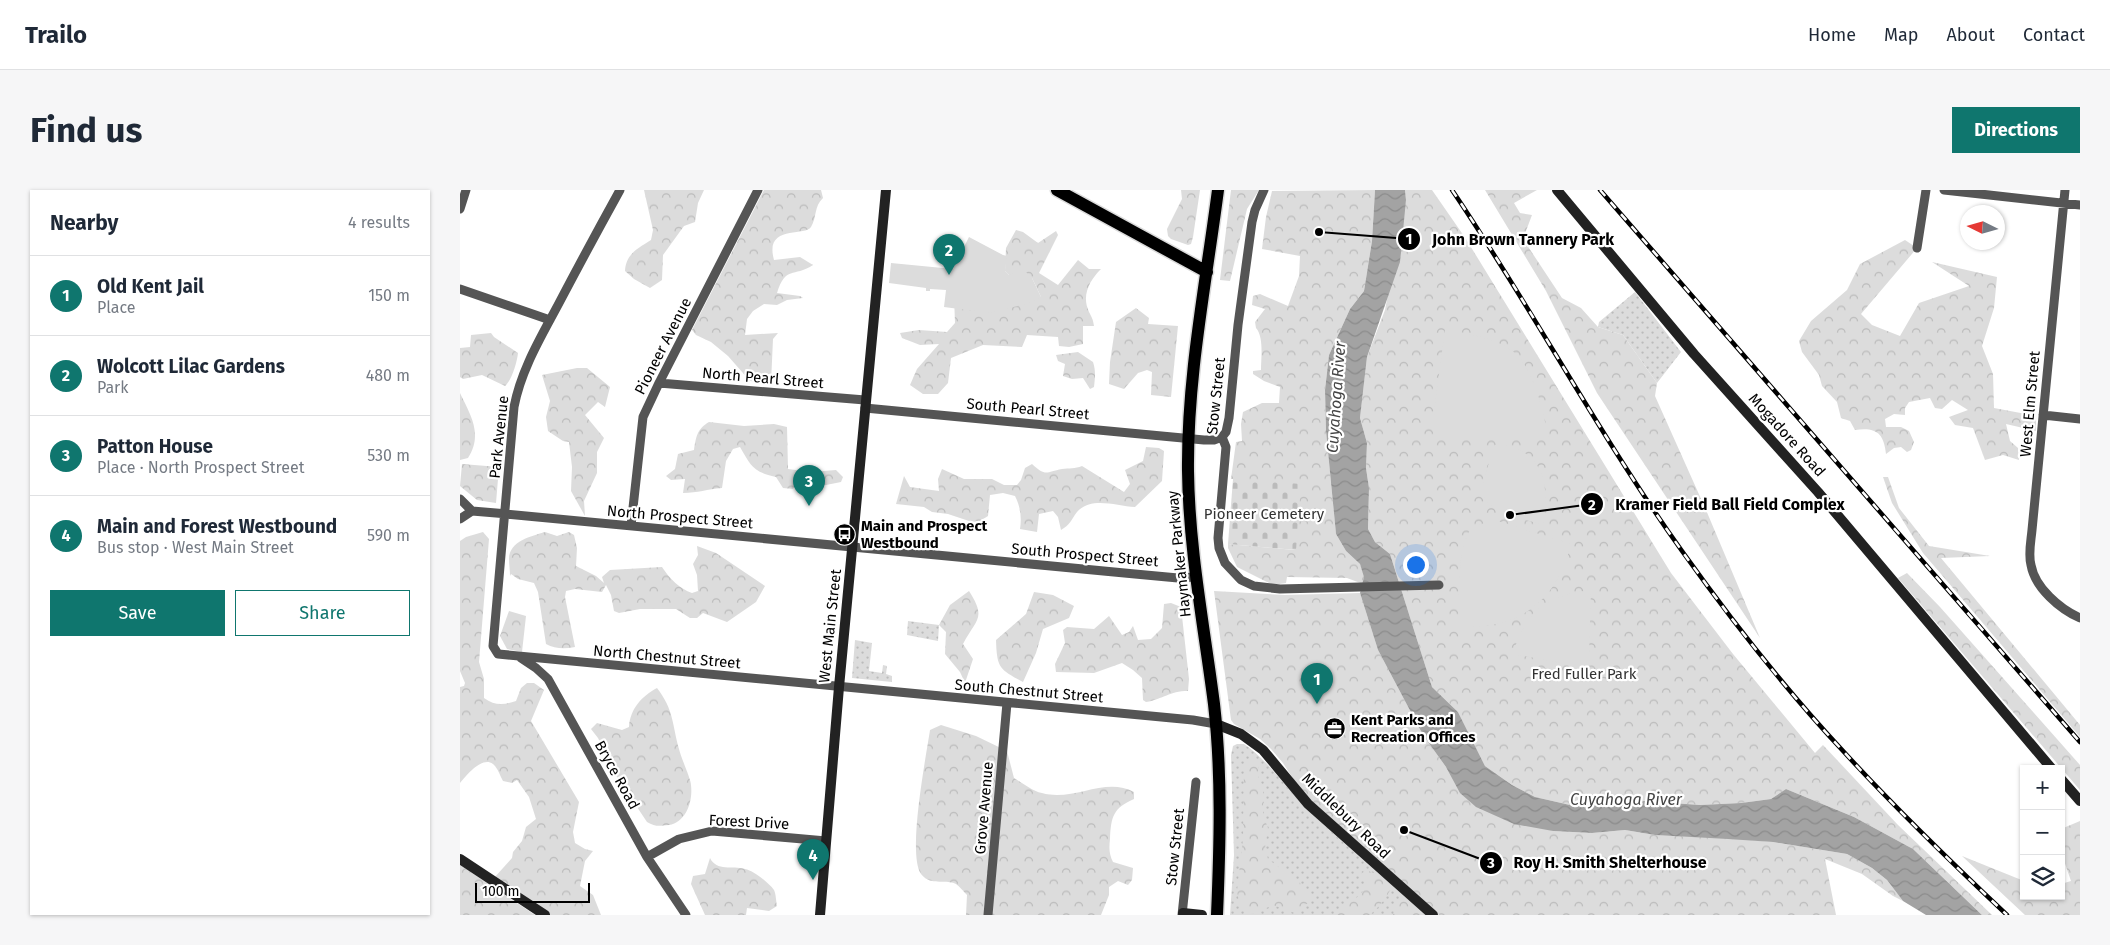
<!DOCTYPE html>
<html lang="en">
<head>
<meta charset="utf-8">
<style>
  body { margin:0; font-family:"Fira Sans",sans-serif; background:#f6f6f7; color:#1f2937 }
  .controls { position:absolute; right:15px; bottom:15px; display:grid; overflow:hidden; border-radius:0px; box-shadow:0 1px 4px #0004 }
  .controls button { width:45px; height:45px; display:grid; place-items:center; padding:0; border:0; border-bottom:1px solid #e0e1e3; background:#fff; color:#1f2937; font:25px sans-serif }
  .compass { position:absolute; left:1500px; top:15px; width:45px; height:45px; border-radius:50%; background:#fff; box-shadow:0 1px 4px #0004; rotate:275deg }
  .scale { position:absolute; left:15px; bottom:12px; width:115px; box-sizing:border-box; padding-left:5px; border:2px solid #000; border-top:0; font-size:14px; line-height:18px; white-space:nowrap; color:#000; -webkit-text-stroke:4px #fff; paint-order:stroke }
  .you { position:absolute; left:955px; top:374px; width:18px; height:18px; margin:-12px; border:4px solid #fff; border-radius:50%; background:#1a73e8; box-shadow:0 0 0 8px #1a73e833 }
  .badge { display:grid; place-items:center; width:32px; height:32px; border-radius:50%; background:#0f766e; color:#fff; font-size:16px; font-weight:700 }
  .pin { position:absolute; translate:-50% -41px; filter:drop-shadow(0 1px 2px #0008) }
  .pin::after { content:''; position:absolute; top:26px; width:18px; height:15px; background:inherit; clip-path:polygon(0 0,100% 0,50% 100%) }
  .list { margin:0; padding:0; list-style:none }
  h2 { display:flex; justify-content:space-between; align-items:center; height:65px; margin:0; padding:0 20px; font-size:21px }
  h2 small { font-size:16px; font-weight:400; color:#747a83 }
  .list li { display:grid; grid-template-columns:32px 1fr auto; gap:15px; align-items:center; box-sizing:border-box; height:80px; padding:0 20px; border-top:1px solid #e0e1e3 }
  .list b { display:block; font-size:19px; white-space:nowrap }
  .list p { margin:0; font-size:16px; white-space:nowrap; color:#747a83 }
  .list em { font-size:16px; font-style:normal; color:#747a83 }
  .actions { display:flex; gap:10px; padding:15px 20px }
  .actions a { flex:1; padding:11px 0; border:1px solid #0f766e; border-radius:0px; text-align:center; font-size:18px; color:#0f766e }
  .actions .main { background:#0f766e; color:#fff }
  .icon { flex:none; width:28px; height:28px; fill:none; stroke:currentColor; stroke-width:2; stroke-linecap:round; stroke-linejoin:round }
  .map { position:relative; flex:none; width:1620px; height:725px; overflow:hidden; border-radius:0px }
  header { display:flex; align-items:center; gap:30px; box-sizing:border-box; height:70px; padding:0 25px; background:#fff; border-bottom:1px solid #e0e1e3 }
  header strong { font-size:24px }
  nav { display:flex; gap:28px; margin-inline-start:auto; font-size:18px }
  .intro { display:flex; align-items:center; justify-content:space-between; box-sizing:border-box; height:120px; padding:0 30px }
  h1 { margin:0; font-size:35px }
  .button { padding:12px 22px; border-radius:0px; background:#0f766e; color:#fff; font-size:18px; font-weight:700 }
  main { display:flex; gap:30px; padding:0 30px }
  aside { flex:1; background:#fff; border-radius:0px; box-shadow:0 1px 4px #0004 }
  .map>svg:first-child { display:block }
  .grass { fill:url(#grass-dots) }
  .forest { fill:url(#forest-crowns) }
  .cemetery { fill:url(#cemetery-stones) }
  .garden { fill:#dcdcdc }
  .water { fill:url(#water-waves) }
  .lines { fill:none; stroke-linecap:round; stroke-linejoin:round }
  .primary-casing { stroke:#dbdbdb; stroke-width:15 }
  .street { stroke:#555; stroke-width:9 }
  .secondary { stroke:#222; stroke-width:10 }
  .primary { stroke:#000; stroke-width:12 }
  .rail-casing { stroke:#000; stroke-width:4.5 }
  .rail { stroke:#fff; stroke-width:2.5; stroke-dasharray:8; stroke-linecap:butt }
  .labels { text-anchor:middle; dominant-baseline:central; stroke-width:4.5; stroke-linejoin:round; paint-order:stroke }
  .street-label { font-size:15px; fill:#000; stroke:#fff }
  .park-label { font-size:15px; fill:#333; stroke:#fff }
  .poi-label { font-size:15px; font-weight:bold; fill:#000; stroke:#fff; text-anchor:start }
  .water-label { font-size:16px; font-style:italic; fill:#444; stroke:#fff }
  .leader { fill:none; stroke:#000; stroke-width:2 }
  .callout-dot { fill:#000; stroke:#fff; stroke-width:2 }
  .mark-label { font-size:15px; text-anchor:middle; font-weight:bold; fill:#fff }
  .callout-label { font-size:16px; text-anchor:middle; font-weight:bold; fill:#000; stroke:#fff; stroke-width:4.5; stroke-linejoin:round; paint-order:stroke }
</style>
</head>
<body>
<header>
<strong>Trailo</strong>
<nav><a>Home</a><a>Map</a><a>About</a><a>Contact</a></nav>
</header>
<div class="intro"><h1>Find us</h1><a class="button">Directions</a></div>
<main>
<aside>
<h2>Nearby<small>4 results</small></h2>
<ul class="list">
<li><span class="badge">1</span><div><b>Old Kent Jail</b><p>Place</p></div><em>150 m</em></li>
<li><span class="badge">2</span><div><b>Wolcott Lilac Gardens</b><p>Park</p></div><em>480 m</em></li>
<li><span class="badge">3</span><div><b>Patton House</b><p>Place · North Prospect Street</p></div><em>530 m</em></li>
<li><span class="badge">4</span><div><b>Main and Forest Westbound</b><p>Bus stop · West Main Street</p></div><em>590 m</em></li>
</ul>
<div class="actions"><a class="main">Save</a><a>Share</a></div>
</aside>
<div class="map">
<svg width="1620" height="725" viewBox="0 0 1620 725">
  <defs>
    <pattern id="grass-dots" width="8" height="8" patternUnits="userSpaceOnUse" patternTransform="scale(1.25)"><rect width="8" height="8" fill="#dcdcdc"/><path d="M2 2h.1M6 6h.1" fill="none" stroke="#bbb" stroke-width="1.8" stroke-linecap="round"/></pattern>
    <pattern id="forest-crowns" width="20" height="18" patternUnits="userSpaceOnUse" patternTransform="scale(1.25)"><rect width="20" height="18" fill="#dcdcdc"/><path d="M2 6a3 3 0 1 1 6 0M12 15a3 3 0 1 1 6 0" fill="none" stroke="#bbb"/></pattern>
    <pattern id="cemetery-stones" width="16" height="16" patternUnits="userSpaceOnUse" patternTransform="scale(1.25)"><rect width="16" height="16" fill="#dcdcdc"/><path d="M2 7V4a2 2 0 0 1 4 0v3zM10 15v-3a2 2 0 0 1 4 0v3z" fill="#bbb"/></pattern>
    <pattern id="water-waves" width="16" height="10" patternUnits="userSpaceOnUse" patternTransform="scale(1.25)"><rect width="16" height="10" fill="#a3a3a3"/><path d="M0 5q4-4 8 0t8 0" fill="none" stroke="#8b8b8b"/></pattern>
  </defs>
  <rect width="100%" height="100%" fill="#fff"/>
  <!-- grass -->
  <path class="grass" d="M1175,102L1221,162L1197,193L1163,145L1138,137L1139,132Z
    M448,431L479,435L478,451L447,445Z
    M395,450L412,453L409,481L422,483L423,475L427,476L426,484L432,486V492L392,488Z
    M777,554H784C810,572 826,598 848,620C886,656 927,690 966,725H770L774,665L771,565L773,556Z"/>
  <!-- forest -->
  <path class="forest" d="M184,0H244L238,13L235,32L224,36L203,65L202,90L190,98L174,89L165,81C166,64 177,59 191,50L193,40Z
    M304,0H361L363,8C354,16 357,27 351,37C345,47 304,34 314,70L340,67L353,75C333,88 326,75 317,103L340,106L343,108L327,110L317,115L304,114L293,121L287,129L285,145L318,143L313,149L311,193L290,191L268,166L251,152L236,145L232,140Z
    M721,0H740L733,47L731,54L728,55L711,49L708,46L707,39L722,9Z
    M771,0H799L787,19L770,91L760,90Z
    M915,0L912,51L904,101L890,119L869,165L865,200L866,241L876,344L886,361L900,374L905,387L903,394L887,388L827,387L826,393L813,395L777,377L768,358V354L835,360L773,289H771L776,252L782,251L781,234L783,222L802,213H819L820,197L804,191L793,184V181L801,180C801,168 804,147 796,138L795,132L805,119L792,115L793,106L800,104L828,116L839,86L840,66L802,59L806,27L812,1Z
    M945,0H972L1006,49L1211,383L1273,464L1355,563L1363,555L1438,635L1532,725H1522L1453,659L1394,627L1326,599L1311,609L1281,613L1240,615L1184,611L1110,615L1075,607L1052,595L1025,576L998,522L972,497L930,364L915,352L908,339L909,298L906,278L907,253L900,228L907,167L925,120L946,10Z
    M1025,0H1077L1054,13L1060,23L1072,25L1063,49L1102,108L1121,118L1138,137L1163,145L1197,193L1195,206L1246,320L1300,448L1137,203L1086,101Z
    M556,40L563,42L578,53L596,41L598,45L579,83L598,95L618,70L629,79H641C630,90 621,105 629,122C632,128 633,129 634,136H623V154L609,157L599,156L598,147L567,145L562,157L523,155L491,168L488,193L478,204H463L450,195L457,179L479,154L460,155L442,148L440,143L459,140L487,142L495,133L493,80L581,107L572,88L549,85L545,81L546,58Z
    M1445,50L1457,58L1401,124L1412,135L1440,146L1459,113L1509,96L1472,72L1537,87L1534,118L1522,156L1533,184L1534,218L1576,226V241L1546,234L1550,251L1558,258L1559,270L1543,265L1525,270L1513,238L1495,235L1489,227L1508,220L1492,210L1482,219L1475,218L1470,208L1449,212L1445,218V225L1434,224L1425,229L1426,237H1441L1449,241L1454,252L1451,260L1447,262L1441,257L1434,258L1426,264C1424,243 1416,237 1395,240L1390,231L1381,228L1377,212L1362,196L1359,185L1342,162L1339,151L1351,131L1387,100L1400,74Z
    M676,118L689,128L688,134L718,136L711,207L691,205L692,182L687,180L678,183L664,199L649,194L650,172L656,132Z
    M31,143L34,147L58,163C57,172 52,190 45,196L22,185L3,189L0,187V158L10,157L11,145Z
    M618,162L633,172C636,181 635,188 634,197L630,199L623,188L612,189L603,186L605,174L598,171L596,165Z
    M117,178H127L150,197L145,217L138,212L125,225L144,248L137,262V283L124,311L125,326L111,301L112,277L109,252L103,251L88,241L86,227L90,211L82,185Z
    M0,203C11,226 23,244 8,268L0,270Z
    M249,232L284,236L314,234L327,237L328,279L351,282L376,280L383,287L381,292L366,295L337,291L333,299L323,298L316,287C293,282 291,276 280,257L273,259L266,271L262,298C247,299 238,303 223,303L225,289L211,290L206,286L215,279L218,264L234,260C236,247 237,239 249,232Z
    M686,257L699,258L704,261L702,291L675,317C656,316 631,306 617,322C611,330 610,335 601,340L598,327L593,321L579,324L577,342L560,339C562,327 560,316 555,306L543,303L530,305L528,326L520,331L512,332L488,324L472,322L464,317L436,314L444,286L450,297L479,301L478,289L482,279L504,289H532L544,295H557L561,290L565,278L572,274C586,287 586,282 602,279C609,278 615,279 622,276L664,302L670,294L665,280L683,271Z
    M2,274L39,277L36,313L17,310L0,296Z
    M1423,287H1428L1439,318L1469,356L1530,366L1481,368L1620,535V547L1463,363L1432,313Z
    M23,342L29,349L19,472L24,489V508C35,516 44,515 56,511L61,498L67,493H74L84,500L71,531L119,612L113,642L115,653L125,659L133,661L125,671L120,696L133,705L141,725H90L34,688L52,668L53,662L62,651L66,637L76,629L69,607L57,590L52,593L43,591C40,586 39,581 35,576C24,563 7,585 0,593V497L4,496L5,493L0,481V351L6,347Z
    M85,342L97,346L109,342L114,345L117,358L116,376L136,386L144,393L142,387L150,380L202,377C209,388 220,399 232,403L238,401L237,385L233,374L238,365L237,356L256,363L305,396L296,412L267,432L243,423L237,428H230L216,419H180L159,423L154,421L151,405L146,395L142,402L115,399L106,401L105,407L115,457C105,459 95,459 86,454L78,402L74,393L58,389L51,384L50,386C50,380 49,375 49,369C49,351 72,346 85,342Z
    M1447,383L1480,417L1620,575V600L1438,388Z
    M509,401C527,429 516,429 503,454L513,469L505,493L500,482L485,464L486,442L479,435L490,415Z
    M754,401L825,405L900,403L918,460L963,545L986,577L1093,641L1132,643L1165,640L1195,645L1269,648L1313,652L1387,664L1412,678L1427,690L1443,711L1433,706L1402,684L1365,669L1376,725H979L855,614L837,595L823,573L811,559L800,549L774,534L771,530Z
    M574,402L593,405L614,416L609,428L583,439L576,463L563,492C539,479 537,478 536,450L566,424Z
    M711,413L721,417L729,489L728,501C709,501 704,509 686,512L683,510L682,488L673,480L662,473L634,483L596,482L595,474L605,453L603,440L607,437L634,439L649,426L662,445L669,442L673,436L678,450L691,449L702,438L704,414Z
    M49,421L66,426L62,462L47,459L40,446Z
    M197,498C214,520 212,534 219,559C221,568 231,589 231,595C233,612 226,632 209,635C200,636 195,637 187,632L157,587L138,548L131,539L137,533L162,540L169,537C170,519 182,506 197,498Z
    M481,535L516,546L547,561L554,588C563,593 572,601 582,603C614,612 645,586 674,602V609C653,618 651,627 650,649C649,658 649,664 653,672L673,678L672,690L668,695L658,691L649,697V705L641,725H506L507,705C504,702 500,697 496,694C485,688 471,697 461,684C447,664 466,567 470,540Z
    M791,568L797,570L799,575L798,586L803,597V625L808,638L805,658L808,669L840,693L848,702L851,712L840,717V725L813,715L793,724L786,723L779,712L777,701L783,649L784,577L787,570Z
    M1620,631V725H1565L1502,666L1564,691V706H1601V694L1611,691L1601,662V639Z
    M250,668C257,682 272,675 285,679C294,681 308,692 314,700C316,704 316,711 317,716L309,721L287,718L286,725H245L231,694L233,686L245,684Z
    M0,675L75,725H0Z
    M906,680L924,687L933,695C927,707 920,716 910,725H875C883,713 900,711 906,695L901,682Z
    M944,708L948,709L966,725H933L935,717Z"/>
  <!-- cemetery -->
  <path class="cemetery" d="M773,289L841,294L836,360L768,354Z"/>
  <!-- garden -->
  <path class="garden" d="M509,47L543,65L547,66L545,81L549,85L562,78L572,88L581,107L572,112L530,123L484,117L486,100L470,99V101H466V98L429,93L431,73L493,79Z
    M985,139C1006,144 1033,147 1051,160C1074,175 1084,225 1089,250H995L973,230Z
    M1035,255C1042,254 1047,256 1054,258C1087,269 1089,305 1083,335C1064,328 1022,324 1023,298C1024,284 1031,268 1035,255Z
    M1030,332H1041L1111,354C1097,412 1057,441 998,436C1000,408 996,364 1010,340C1013,335 1024,334 1030,332Z
    M1131,400L1129,467L1130,469C1129,475 1126,478 1120,478L1118,476L1053,464C1065,420 1087,406 1131,400Z"/>
  <!-- water -->
  <path class="water" d="M915,0H945L946,10L940,72L907,167L900,228L907,253L906,278L909,298L908,339L915,352L930,364L972,497L998,522L1025,576L1052,595L1075,607L1110,615L1184,611L1240,615L1281,613L1311,609L1326,599L1394,627L1453,659L1522,725H1466L1443,711L1427,690L1412,678L1387,664L1313,652L1268,649L1195,645L1165,640L1132,643L1093,641L1054,634L1016,617L1000,603L986,577L963,545L918,460L900,403L904,387L900,374L886,361L876,344L866,241L865,200L869,165L890,119L904,101L912,51Z"/>
  <g class="lines">
    <defs>
      <path id="primary" d="M597,0L747,82
        M757,725C760,654 762,584 754,514C744,436 729,360 728,281C727,187 746,93 758,0"/>
    </defs>
    <!-- primary casing -->
    <use href="#primary" class="primary-casing"/>
    <!-- street -->
    <path class="street" d="M160,0C139,38 118,77 98,115C81,147 61,180 54,217L33,456L38,464L733,530L756,534
      M804,0L795,20L792,32L778,135L769,228L766,242L762,247L766,257L758,348L759,358L765,373L781,390L794,396L820,399L979,395
      M1484,0L1620,15
      M1605,0L1572,340C1571,351 1568,364 1571,375C1575,398 1600,419 1620,428
      M0,19L6,0
      M1457,58L1466,0
      M0,99L90,130
      M199,193L405,210
      M405,218L744,250H754L762,247
      M1583,225L1620,229
      M0,309L12,321L36,323L675,384L718,388L735,387
      M0,329L12,321
      M171,336L183,227L199,193L298,0
      M61,468L76,478L88,489L187,667L226,725
      M187,667L219,649L252,641L366,651
      M528,725L547,513
      M722,725L736,592"/>
    <!-- secondary -->
    <path class="secondary" d="M1097,0L1234,164L1358,302L1592,579
      M756,534L781,544L803,560L848,614L973,725
      M1601,589L1620,611
      M0,669L85,725
      M723,723L742,725
      M360,725L379,497L426,0"/>
    <!-- primary -->
    <use href="#primary" class="primary"/>
    <defs>
      <path id="rail" d="M992,0C1072,118 1139,245 1222,361C1272,431 1325,499 1384,562C1436,619 1491,672 1547,725
        M1140,0L1620,552"/>
    </defs>
    <!-- rail casing -->
    <use href="#rail" class="rail-casing"/>
    <!-- rail -->
    <use href="#rail" class="rail"/>
  </g>
  <!-- icons -->
  <defs>
    <symbol id="bus-disc" viewBox="-11 -11 22 22"><circle r="9.5" fill="#000" stroke="#fff"/><path d="M-5-6H5V4H4V6H2V4H-2V6H-4V4H-5ZM-3.5-4V0h7V-4ZM-3.5 1.2v1.5H-2V1.2ZM2 1.2v1.5H3.5V1.2Z" fill="#fff"/></symbol>
    <symbol id="office-disc" viewBox="-11 -11 22 22"><circle r="9.5" fill="#000" stroke="#fff"/><path d="M-6-3h4V-5.5h4V-3h4V5H-6ZM-1-4.5V-3h2v-1.5ZM-6 0V1H6V0Z" fill="#fff"/></symbol>
  </defs>
  <g fill-rule="evenodd">
    <use href="#bus-disc" x="372" y="332" width="25" height="25"/>
    <use href="#office-disc" x="862" y="526" width="25" height="25"/>
  </g>
  <g class="labels">
    <!-- street labels -->
    <g class="street-label">
      <text transform="translate(203 156) rotate(-63)">Pioneer Avenue</text>
      <text transform="translate(303 188) rotate(5)">North Pearl Street</text>
      <text transform="translate(756 206) rotate(-84)">Stow Street</text>
      <text transform="translate(1570 214) rotate(-85)">West Elm Street</text>
      <text transform="translate(568 219) rotate(5)">South Pearl Street</text>
      <text transform="translate(1327 245) rotate(48)">Mogadore Road</text>
      <text transform="translate(39 247) rotate(-84)">Park Avenue</text>
      <text transform="translate(220 327) rotate(5)">North Prospect Street</text>
      <text transform="translate(719 364) rotate(-96)">Haymaker Parkway</text>
      <text transform="translate(625 365) rotate(5)">South Prospect Street</text>
      <text transform="translate(370 436) rotate(-84)">West Main Street</text>
      <text transform="translate(207 467) rotate(5)">North Chestnut Street</text>
      <text transform="translate(569 501) rotate(5)">South Chestnut Street</text>
      <text transform="translate(157 585) rotate(61)">Bryce Road</text>
      <text transform="translate(524 618) rotate(-85)">Grove Avenue</text>
      <text transform="translate(886 626) rotate(44)">Middlebury Road</text>
      <text transform="translate(289 632) rotate(3)">Forest Drive</text>
      <text transform="translate(715 657) rotate(-84)">Stow Street</text>
    </g>
    <!-- park labels -->
    <g class="park-label">
      <text x="804" y="324">Pioneer Cemetery</text>
      <text x="1124" y="484">Fred Fuller Park</text>
    </g>
    <!-- poi labels -->
    <g class="poi-label">
      <text x="401" y="336">Main and Prospect<tspan x="401" dy="17">Westbound</tspan></text>
      <text x="891" y="530">Kent Parks and<tspan x="891" dy="17">Recreation Offices</tspan></text>
    </g>
    <!-- water labels -->
    <g class="water-label">
      <text transform="translate(876 207) rotate(-86)">Cuyahoga River</text>
      <text x="1166" y="609">Cuyahoga River</text>
    </g>
  </g>
  <!-- callouts -->
  <path class="leader" d="M859 42L949 49M1050 325L1132 314M944 640L1031 673"/>
  <g class="callout-dot">
    <circle cx="859" cy="42" r="5"/>
    <circle cx="1050" cy="325" r="5"/>
    <circle cx="944" cy="640" r="5"/>
    <circle cx="949" cy="49" r="12"/>
    <circle cx="1132" cy="314" r="12"/>
    <circle cx="1031" cy="673" r="12"/>
  </g>
  <g class="mark-label">
    <text x="949" y="54">1</text>
    <text x="1132" y="320">2</text>
    <text x="1031" y="678">3</text>
  </g>
  <g class="callout-label">
    <text x="1063" y="55">John Brown Tannery Park</text>
    <text x="1270" y="320">Kramer Field Ball Field Complex</text>
    <text x="1150" y="678">Roy H. Smith Shelterhouse</text>
  </g>
</svg>
<div class="controls">
<button>+</button>
<button>−</button>
<button><svg class="icon" aria-label="layers" viewBox="0 0 24 24"><path d="M12 4l9 5-9 5-9-5zM3 14l9 5 9-5"/></svg></button>
</div>
<svg class="compass" viewBox="-18 -18 36 36"><path d="M0-13l5 13h-10z" fill="#e53935"/><path d="M0 13l5-13h-10z" fill="#747a83"/></svg>
<div class="scale">100 m</div>
<div class="you"></div>
<div class="pin badge" style="left:857px;top:514px">1</div>
<div class="pin badge" style="left:489px;top:85px">2</div>
<div class="pin badge" style="left:349px;top:316px">3</div>
<div class="pin badge" style="left:353px;top:690px">4</div>
</div>
</main>
</body>
</html>
